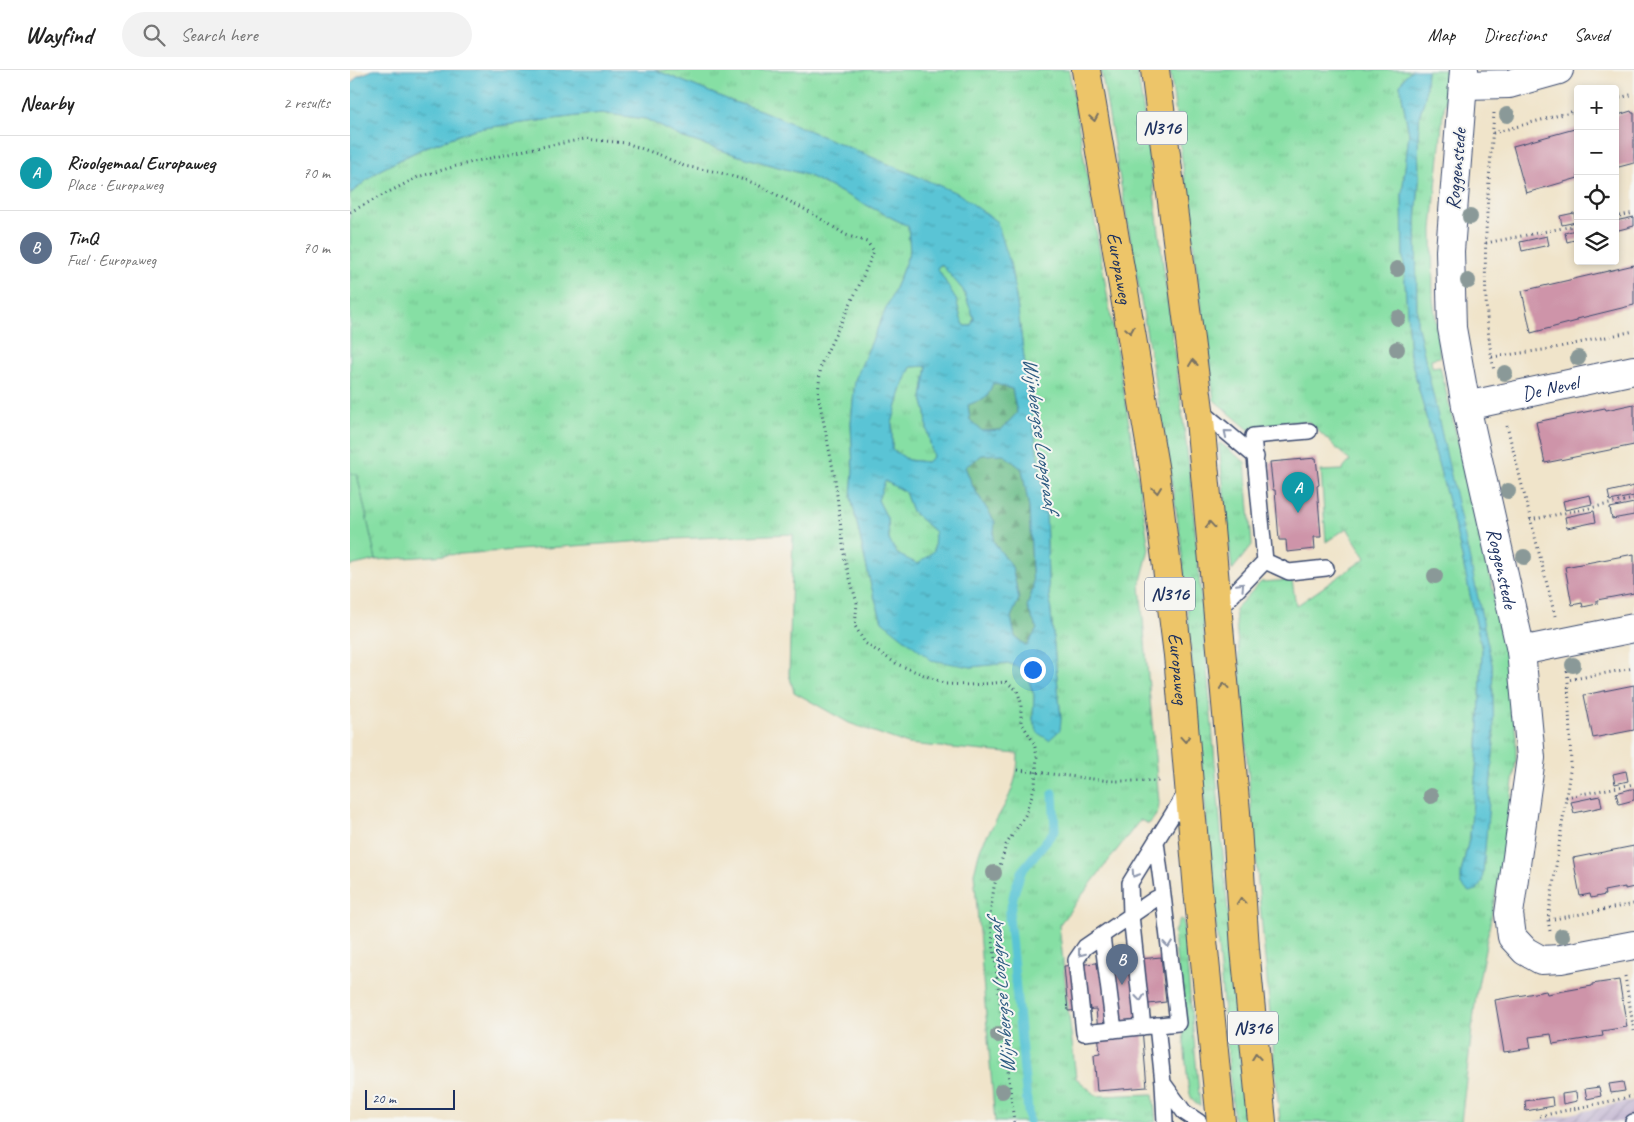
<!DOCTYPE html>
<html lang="en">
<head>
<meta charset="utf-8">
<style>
  body { margin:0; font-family:Caveat,sans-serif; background:#f2f2f2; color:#222 }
  .controls { position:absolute; right:15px; top:15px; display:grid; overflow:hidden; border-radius:5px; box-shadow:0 2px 8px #0003 }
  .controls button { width:45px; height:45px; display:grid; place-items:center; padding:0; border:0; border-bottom:1px solid #e0e0e0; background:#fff; color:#222; font:25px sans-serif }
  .scale { position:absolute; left:15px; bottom:12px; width:90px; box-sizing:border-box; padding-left:5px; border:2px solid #1b2f5e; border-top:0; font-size:14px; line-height:18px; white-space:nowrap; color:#1b2f5e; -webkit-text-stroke:4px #f6f6f2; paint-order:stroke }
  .you { position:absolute; left:682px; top:599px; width:18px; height:18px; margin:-12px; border:4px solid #fff; border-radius:50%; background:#1a73e8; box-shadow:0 0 0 8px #1a73e833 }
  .badge { display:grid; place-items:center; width:32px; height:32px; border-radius:50%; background:#1a73e8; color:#fff; font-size:16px; font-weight:700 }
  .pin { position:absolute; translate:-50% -41px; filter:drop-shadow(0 1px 2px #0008) }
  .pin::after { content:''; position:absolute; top:26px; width:18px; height:15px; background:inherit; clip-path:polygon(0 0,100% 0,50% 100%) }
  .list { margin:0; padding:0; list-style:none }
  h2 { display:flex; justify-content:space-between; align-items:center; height:65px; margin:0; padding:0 20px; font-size:21px }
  h2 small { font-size:16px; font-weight:400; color:#767676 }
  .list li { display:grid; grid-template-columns:32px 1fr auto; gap:15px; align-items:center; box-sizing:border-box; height:75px; padding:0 20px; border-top:1px solid #e0e0e0 }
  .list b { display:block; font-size:19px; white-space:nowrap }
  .list p { margin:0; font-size:16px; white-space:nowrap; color:#767676 }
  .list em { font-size:16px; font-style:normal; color:#767676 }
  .icon { flex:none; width:28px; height:28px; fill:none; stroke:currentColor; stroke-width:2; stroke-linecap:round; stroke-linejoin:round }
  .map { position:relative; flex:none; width:1284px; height:1052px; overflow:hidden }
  header { display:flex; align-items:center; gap:30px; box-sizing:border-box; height:70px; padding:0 25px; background:#fff; border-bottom:1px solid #e0e0e0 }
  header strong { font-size:24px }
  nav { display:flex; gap:28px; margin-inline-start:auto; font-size:18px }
  .search { width:350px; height:45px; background:#f2f2f2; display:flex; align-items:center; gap:12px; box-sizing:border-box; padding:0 18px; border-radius:28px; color:#767676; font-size:19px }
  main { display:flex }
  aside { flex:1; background:#fff }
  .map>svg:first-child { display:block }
  .industrial { fill:url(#industrial-furrows) }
  .grass { fill:url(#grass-tufts); stroke:#508781 }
  .forest { fill:url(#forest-firs); stroke:#447674 }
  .garden { fill:#86dfa4; stroke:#508781 }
  .water { fill:url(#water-ripples); stroke:#3a7a9a; fill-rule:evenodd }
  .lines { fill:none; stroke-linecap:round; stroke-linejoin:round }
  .stream { stroke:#5ac4d5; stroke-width:9 }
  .building { fill:#ce94a9 }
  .lane-casing { stroke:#3b4a6e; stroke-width:18 }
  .street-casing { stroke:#3b4a6e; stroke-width:30 }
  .primary-casing { stroke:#3b4a6e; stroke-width:30 }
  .path { stroke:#3b4a6e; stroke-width:3; stroke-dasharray:1 4; stroke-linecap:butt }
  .lane { stroke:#fff; stroke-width:15 }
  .street { stroke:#fff; stroke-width:28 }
  .primary { stroke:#edc569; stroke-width:28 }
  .tree { fill:#8a9998 }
  .oneway { stroke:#797263 }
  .oneway2 { stroke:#8d97ae }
  .labels { text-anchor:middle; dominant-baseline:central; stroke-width:4; stroke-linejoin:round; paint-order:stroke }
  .shield { fill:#f6f6f2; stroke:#5d6b8a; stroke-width:1 }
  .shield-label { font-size:19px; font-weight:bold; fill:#1b2f5e }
  .street-label { font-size:20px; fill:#1b2f5e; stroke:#f6f6f2 }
  .water-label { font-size:21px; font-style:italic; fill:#2e5c82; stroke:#f6f6f2 }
</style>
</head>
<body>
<header>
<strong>Wayfind</strong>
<div class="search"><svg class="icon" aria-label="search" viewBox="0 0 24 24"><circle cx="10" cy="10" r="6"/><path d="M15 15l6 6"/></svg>Search here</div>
<nav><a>Map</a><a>Directions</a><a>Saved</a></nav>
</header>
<main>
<aside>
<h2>Nearby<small>2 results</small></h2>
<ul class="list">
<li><span class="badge" style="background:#0f9aa8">A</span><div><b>Rioolgemaal Europaweg</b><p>Place · Europaweg</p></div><em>70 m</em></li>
<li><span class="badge" style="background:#5c6f8a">B</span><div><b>TinQ</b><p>Fuel · Europaweg</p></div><em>70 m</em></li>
</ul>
</aside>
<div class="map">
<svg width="1284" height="1052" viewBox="0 0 1284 1052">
  <defs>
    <pattern id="industrial-furrows" width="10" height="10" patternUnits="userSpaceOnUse" patternTransform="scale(1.25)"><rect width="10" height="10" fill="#cabfd6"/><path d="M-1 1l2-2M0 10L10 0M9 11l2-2" fill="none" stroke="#ada4ba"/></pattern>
    <pattern id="grass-tufts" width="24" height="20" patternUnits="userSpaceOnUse" patternTransform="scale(1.25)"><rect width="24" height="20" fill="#86dfa4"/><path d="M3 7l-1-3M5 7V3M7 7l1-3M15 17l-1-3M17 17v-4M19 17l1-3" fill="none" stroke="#73c090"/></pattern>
    <pattern id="forest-firs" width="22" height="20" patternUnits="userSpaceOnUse" patternTransform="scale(1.25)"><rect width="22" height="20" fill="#6cbe8a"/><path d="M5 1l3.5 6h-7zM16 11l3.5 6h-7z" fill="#589b74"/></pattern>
    <pattern id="water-ripples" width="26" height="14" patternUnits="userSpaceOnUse" patternTransform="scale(1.25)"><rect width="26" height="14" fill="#5ac4d5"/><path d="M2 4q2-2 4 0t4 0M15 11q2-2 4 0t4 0" fill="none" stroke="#4aa0b0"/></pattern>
  </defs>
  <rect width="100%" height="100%" fill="#f6f6f2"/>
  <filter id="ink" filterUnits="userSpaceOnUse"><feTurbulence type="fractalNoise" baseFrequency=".02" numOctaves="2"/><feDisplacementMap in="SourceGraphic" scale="10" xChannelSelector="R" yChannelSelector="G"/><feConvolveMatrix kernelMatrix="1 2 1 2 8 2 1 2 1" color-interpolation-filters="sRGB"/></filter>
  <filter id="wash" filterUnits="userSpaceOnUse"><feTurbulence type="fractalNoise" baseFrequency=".0096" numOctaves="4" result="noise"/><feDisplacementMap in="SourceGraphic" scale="20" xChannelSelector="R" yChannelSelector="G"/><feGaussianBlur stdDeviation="1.12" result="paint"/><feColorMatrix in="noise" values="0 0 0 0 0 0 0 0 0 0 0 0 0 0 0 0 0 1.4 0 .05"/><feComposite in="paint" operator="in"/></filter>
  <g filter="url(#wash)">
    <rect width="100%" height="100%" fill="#f0e4ca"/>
    <!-- industrial -->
    <path class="industrial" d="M1284,1030V1052H1184Z"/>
    <!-- grass -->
    <path class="grass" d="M305,0H719L790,418L799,479L790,515L809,732C809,742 806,746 799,754L790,750L709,855L726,1008L747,1026L803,1024L806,1052H645L624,803C627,794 628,782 633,773C650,741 668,722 668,684L558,674L499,653L444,622L439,604L443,464L323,469L26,490L7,404H0V124L28,101L73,78L125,59L251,43L296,49L331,67L386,85L457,105L558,156L560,180L549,209L505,310L501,353L503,400L501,427L521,516L532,551L621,597L658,593L675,600L684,625L683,650L711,649L698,511L696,440L681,342L667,233L660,193L609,124L410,40L384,32Z
      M751,0H787L793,37L841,412L892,1006L898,1052H884L831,473L818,386Z
      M820,0H1062L1056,5L1050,15L1059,64L1052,125L1053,183L1060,285L1108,469L1132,580L1128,678L1120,765L1111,803L1132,812L1144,672L1142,594L1067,253L1066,151L1069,111L1068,66L1070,43L1075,28L1077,0H1100L1098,19L1093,44L1082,159L1083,227L1090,287L1081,289L1082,297L1090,296L1161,595L1164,618L1160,620L1166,666V691L1150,801L1126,926L1111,1052H930L900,725L885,539L911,512L942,510L946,536L1016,488L997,458L976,472L971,401L992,400L1000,391L959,352H937L899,360L864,330Z
      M592,194L613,220L624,248L621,256H615L611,249L606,229L587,198Z
      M577,296L572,328L576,343L577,359L583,387L577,392L558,390L542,379V353L551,321L561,297Z
      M870,373L895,392L902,475L882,500L869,375Z
      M535,411L555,422L562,441L585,462L584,481L568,495L547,484L539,470L538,450L528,430Z
      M830,849L833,850L850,1036C841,1033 840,1024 838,1015L824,862Z"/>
    <!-- forest -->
    <path class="forest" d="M643,313L662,319L667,343L651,360L632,361L620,350L618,335L637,327Z
      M653,384L672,399L679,438L683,518L677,537L687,559L677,576L665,567L661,547L669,529L662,497L643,471L645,452L623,417L615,397L632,385Z"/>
    <!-- garden -->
    <path class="garden" d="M0,404H7L26,490L0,496Z"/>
    <!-- water -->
    <path class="water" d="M23,0H305L384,32L410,40L609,124L647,152L660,193L667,233L681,342L696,440L698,511L711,649L710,660L699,670L688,663L683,650L684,625L675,600L658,593L621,597L581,590L532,551L521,516L501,427L503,400L501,353L505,310L549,209L560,181L558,156L457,105L386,85L331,67L296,49L251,43L125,59L73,78L28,101L0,124V15L8,6ZM591,194L613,220L624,248L621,256H615L611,249L606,229L587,198ZM577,296L572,328L576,343L577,359L583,387L577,392L558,390L542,379V353L551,321L561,297ZM643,313L662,319L667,343L651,360L632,361L620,350L618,335L637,327ZM653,384L672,399L679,438L683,518L677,537L687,559L677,576L665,567L661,547L669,529L662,497L643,471L645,452L623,417L615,397L632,385ZM535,411L555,422L562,441L585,462L584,481L568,494L547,484L539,470L538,450L528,430Z
      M1062,0H1077L1075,28L1070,43L1068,66L1069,111L1066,151L1067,253L1119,486L1142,594L1144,672L1133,803L1132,812L1127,820L1119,822L1111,815V803L1120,765L1128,678L1132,580L1108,469L1060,285L1053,183L1052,124L1059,64L1050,15L1056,5Z"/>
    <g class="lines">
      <!-- stream -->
      <path class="stream" d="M679,1052L659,847L664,823L671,802L705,760L703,723"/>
    </g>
    <g id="blocks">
      <!-- building -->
      <path class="building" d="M1281,41L1282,43H1284V93L1265,98V46Z
        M1228,58V108L1176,123L1163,76Z
        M1224,143L1226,152L1212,155L1210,146Z
        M1284,147V156L1265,161V151Z
        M1228,159V169L1217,172L1215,163Z
        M1197,166L1199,175L1172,181L1170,172Z
        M1284,195V235L1227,249V251L1181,263L1172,221Z
        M1284,334V375L1195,393L1186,352L1255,338L1256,340Z
        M966,388L969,415L967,416L971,467H964L965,479L937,482L936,470H929L925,420H923L920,392Z
        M1284,416V426L1260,431L1258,422Z
        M1240,425L1242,434L1215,440L1213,431Z
        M1284,433V445L1262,449L1260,438Z
        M1244,441L1246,452L1217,458L1215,447Z
        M1284,484V523L1247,530V534L1233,537L1232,533L1222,535L1215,497Z
        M1284,615V660L1243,668L1234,625Z
        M1276,701L1278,711L1265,714L1263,704Z
        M1281,719H1284V730L1269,734L1266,723Z
        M1250,726L1252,737L1224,743L1221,732Z
        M1284,776V817L1275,819V817L1254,821L1255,825L1241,828L1240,824L1230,826L1223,788Z
        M811,887L816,932L790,935L797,1017L747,1021L744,985L750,984L746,939L718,941L714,896Z
        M1269,910L1277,957L1252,961L1253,966L1203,974L1201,964L1179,967L1181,978L1154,982L1145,930L1196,921L1197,924L1242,916V914Z
        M1273,1012L1275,1021L1261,1023L1259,1014Z
        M1249,1017L1251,1026L1237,1029L1235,1019Z
        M1226,1022L1227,1031L1213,1034L1212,1024Z
        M1202,1027L1203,1036L1176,1041L1175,1031Z"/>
    </g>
  </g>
  <g filter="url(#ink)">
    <use href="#blocks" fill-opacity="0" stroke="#3b4a6e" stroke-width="1"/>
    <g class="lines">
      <defs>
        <path id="lane" d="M850,340L906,387
          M915,491L939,502L976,498
          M867,541L915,491L903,366L959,361
          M806,772L813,825L805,829L735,877L726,890L734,963L828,953L813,825
          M752,866L764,960
          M807,955L813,1013L815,1052
          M793,957L781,845L780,813L837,721
          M813,1013L834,1042L849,1052
          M1283,1052H1284"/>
        <g id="street">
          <path id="s1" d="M1114,0L1100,181L1102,258L1116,336L1171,581L1181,688L1159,844L1162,867L1175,881L1191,890L1211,889L1284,875"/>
          <path d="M1113,15L1159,14L1209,0"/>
          <path id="s2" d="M1116,336L1284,300"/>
          <path d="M1171,581L1284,558"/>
        </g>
        <g id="primary">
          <path id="s3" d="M736,0L805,402L828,585L848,820L871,1052"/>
          <path d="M805,0L849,339L886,742L895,879L912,1052"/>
        </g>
      </defs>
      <!-- lane casing -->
      <use href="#lane" class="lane-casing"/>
      <!-- street casing -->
      <use href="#street" class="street-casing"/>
      <!-- primary casing -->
      <use href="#primary" class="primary-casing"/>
      <!-- path -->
      <path class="path" d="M1265,29L1284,24
        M1144,43C1138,127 1128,217 1144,301
        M1143,63L1228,40
        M0,142L68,107L110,95L180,79L235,69L276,73L310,85L334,96L368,102L404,113L460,142L496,165L517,172L524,181L508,218L471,294L468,324L485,409L495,491L507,533L505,556L515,573L547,594L596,614L620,615L656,612L667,620L671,632V652L684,673L687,686L685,715L676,744L656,775L644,817L640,846L664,1052
        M1265,147L1284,143
        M1136,173L1228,155
        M1142,287L1200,279L1284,261
        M1157,356L1205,546
        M1180,450L1284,429
        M1217,601L1218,610
        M668,700L760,711H809
        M1216,727L1284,714
        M1199,850L1284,834
        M1200,861L1198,850L1221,694L1218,610L1284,598
        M1275,906L1284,961
        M1190,1046L1284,1026"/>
      <!-- lane -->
      <use href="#lane" class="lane"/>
      <!-- street -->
      <use href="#street" class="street"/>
      <!-- primary -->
      <use href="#primary" class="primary"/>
    </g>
    <!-- trees -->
    <g class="tree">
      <circle cx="1157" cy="45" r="8"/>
      <circle cx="1120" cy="147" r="8"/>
      <circle cx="1047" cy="199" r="8"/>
      <circle cx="1118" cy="211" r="8"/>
      <circle cx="1048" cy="248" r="8"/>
      <circle cx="1047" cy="279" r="8"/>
      <circle cx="1228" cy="288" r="8"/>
      <circle cx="1155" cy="303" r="8"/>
      <circle cx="1158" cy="421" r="8"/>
      <circle cx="1174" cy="487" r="8"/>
      <circle cx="1085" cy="506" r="8"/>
      <circle cx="1223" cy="595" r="8"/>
      <circle cx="1081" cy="726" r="8"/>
      <circle cx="644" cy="803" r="8"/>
      <circle cx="1212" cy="866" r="8"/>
      <circle cx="648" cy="965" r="8"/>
      <circle cx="652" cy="1021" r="8"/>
    </g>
    <!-- one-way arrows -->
    <defs><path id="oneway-chevron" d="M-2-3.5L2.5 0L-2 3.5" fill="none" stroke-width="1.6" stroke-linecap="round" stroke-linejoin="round" transform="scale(1.25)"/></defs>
    <g class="oneway">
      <use href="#oneway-chevron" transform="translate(744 48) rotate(80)"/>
      <use href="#oneway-chevron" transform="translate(780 260) rotate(81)"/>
      <use href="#oneway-chevron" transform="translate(843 293) rotate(-97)"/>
      <use href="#oneway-chevron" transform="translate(807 420) rotate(83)"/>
      <use href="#oneway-chevron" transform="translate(860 455) rotate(-95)"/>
      <use href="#oneway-chevron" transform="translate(874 616) rotate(-95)"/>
      <use href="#oneway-chevron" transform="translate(835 669) rotate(85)"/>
      <use href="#oneway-chevron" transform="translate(891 831) rotate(-94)"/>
      <use href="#oneway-chevron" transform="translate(906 987) rotate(-96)"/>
    </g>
    <g class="oneway2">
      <use href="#oneway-chevron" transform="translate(877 363) rotate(-140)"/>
      <use href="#oneway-chevron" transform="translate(891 516) rotate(-47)"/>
      <use href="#oneway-chevron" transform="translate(785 804) rotate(123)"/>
      <use href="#oneway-chevron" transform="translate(818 874) rotate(83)"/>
      <use href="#oneway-chevron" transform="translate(731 883) rotate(128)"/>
      <use href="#oneway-chevron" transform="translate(790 928) rotate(84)"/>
    </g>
  </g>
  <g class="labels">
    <!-- shield labels -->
    <g class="shield">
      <rect x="787" y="41.5" width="50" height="33" rx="4"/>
      <rect x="795" y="507.5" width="50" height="33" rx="4"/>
      <rect x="878" y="941.5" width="50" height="33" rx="4"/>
    </g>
    <g class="shield-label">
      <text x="812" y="58">N316</text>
      <text x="820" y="524">N316</text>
      <text x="903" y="958">N316</text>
    </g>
    <!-- street labels -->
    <g class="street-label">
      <text transform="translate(1106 99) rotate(-85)">Roggenstede</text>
      <text stroke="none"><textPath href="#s3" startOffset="201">Europaweg</textPath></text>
      <text stroke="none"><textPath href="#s2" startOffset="86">De Nevel</textPath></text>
      <text stroke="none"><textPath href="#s1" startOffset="504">Roggenstede</textPath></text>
      <text stroke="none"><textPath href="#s3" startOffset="606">Europaweg</textPath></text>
    </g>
    <!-- water labels -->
    <g class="water-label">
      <text transform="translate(691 364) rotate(82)">Wijnbergse Loopgraaf</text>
      <text transform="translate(651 927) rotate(-95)">Wijnbergse Loopgraaf</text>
    </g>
  </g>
</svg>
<div class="controls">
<button>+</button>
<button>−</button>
<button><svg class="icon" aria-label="locate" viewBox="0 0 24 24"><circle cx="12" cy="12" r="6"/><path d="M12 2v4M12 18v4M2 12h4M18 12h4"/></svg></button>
<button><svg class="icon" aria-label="layers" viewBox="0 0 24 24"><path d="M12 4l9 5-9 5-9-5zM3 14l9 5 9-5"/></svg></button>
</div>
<div class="scale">20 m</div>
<div class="you"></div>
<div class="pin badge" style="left:948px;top:443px;background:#0f9aa8">A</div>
<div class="pin badge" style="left:772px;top:915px;background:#5c6f8a">B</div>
</div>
</main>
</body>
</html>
